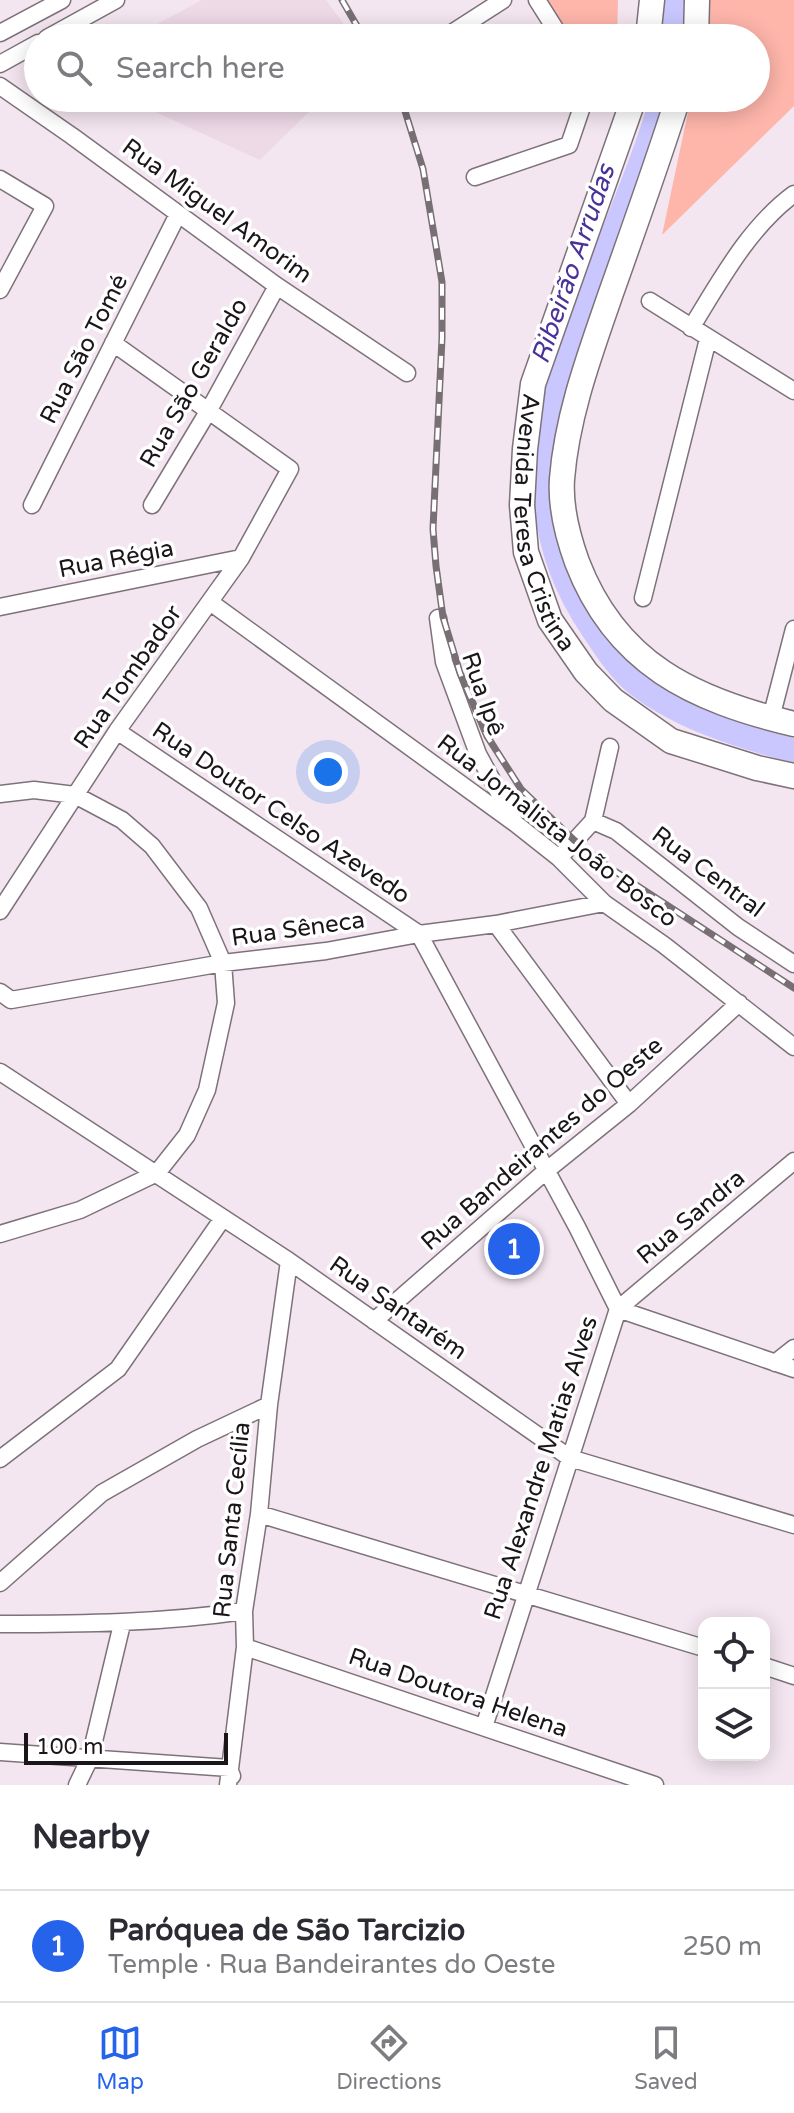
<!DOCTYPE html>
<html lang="en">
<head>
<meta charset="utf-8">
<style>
  body { margin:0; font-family:"Varela Round",sans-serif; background:#f7f7f7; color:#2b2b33 }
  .controls { position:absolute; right:24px; bottom:24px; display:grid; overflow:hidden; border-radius:16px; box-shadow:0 4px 20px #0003 }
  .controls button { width:72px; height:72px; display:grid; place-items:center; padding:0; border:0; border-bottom:2px solid #e1e1e2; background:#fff; color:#2b2b33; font:40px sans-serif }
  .scale { position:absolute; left:24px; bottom:20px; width:204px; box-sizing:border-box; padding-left:8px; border:4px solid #1a1518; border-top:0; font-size:22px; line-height:28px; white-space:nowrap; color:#1a1518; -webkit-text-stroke:6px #fff; paint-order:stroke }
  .you { position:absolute; left:328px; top:772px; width:28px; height:28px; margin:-20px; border:6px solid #fff; border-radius:50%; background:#1a73e8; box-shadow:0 0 0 12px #1a73e833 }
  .badge { display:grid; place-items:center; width:52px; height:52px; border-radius:50%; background:#2563eb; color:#fff; font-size:26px; font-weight:700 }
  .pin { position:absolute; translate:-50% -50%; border:4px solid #fff; box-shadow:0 2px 8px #0006 }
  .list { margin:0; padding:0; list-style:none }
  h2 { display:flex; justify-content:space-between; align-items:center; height:104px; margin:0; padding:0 32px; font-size:34px }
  h2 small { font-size:26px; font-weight:400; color:#7c7c81 }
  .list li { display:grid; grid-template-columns:52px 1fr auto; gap:24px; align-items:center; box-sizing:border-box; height:112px; padding:0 32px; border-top:2px solid #e1e1e2 }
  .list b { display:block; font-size:30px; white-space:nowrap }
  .list p { margin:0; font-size:26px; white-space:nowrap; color:#7c7c81 }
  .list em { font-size:26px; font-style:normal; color:#7c7c81 }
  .icon { flex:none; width:44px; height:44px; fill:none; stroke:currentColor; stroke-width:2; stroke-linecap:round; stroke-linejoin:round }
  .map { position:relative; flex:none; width:794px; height:1785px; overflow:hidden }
  .search { position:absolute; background:#fff; box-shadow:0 4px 20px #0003; left:24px; right:24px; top:24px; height:88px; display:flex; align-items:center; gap:20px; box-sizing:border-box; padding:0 28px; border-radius:44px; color:#7c7c81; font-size:30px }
  .sheet { height:216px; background:#fff }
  nav { display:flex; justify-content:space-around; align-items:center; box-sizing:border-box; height:112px; border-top:2px solid #e1e1e2; background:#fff; font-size:22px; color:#7c7c81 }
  nav a { display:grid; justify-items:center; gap:4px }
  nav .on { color:#2563eb }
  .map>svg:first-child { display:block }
  .built { fill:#eed9e7 }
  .green { fill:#feb5aa }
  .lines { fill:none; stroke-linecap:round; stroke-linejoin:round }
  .river { stroke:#cac7ff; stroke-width:24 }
  .street-casing { stroke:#7e727a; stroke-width:19 }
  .secondary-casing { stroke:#7e727a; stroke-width:27 }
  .street { stroke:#fff; stroke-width:16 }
  .secondary { stroke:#fff; stroke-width:24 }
  .rail-casing { stroke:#786f75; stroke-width:7 }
  .rail { stroke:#fff; stroke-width:4; stroke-dasharray:12; stroke-linecap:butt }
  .labels { text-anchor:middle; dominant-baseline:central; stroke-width:7; stroke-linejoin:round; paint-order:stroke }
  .street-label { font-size:24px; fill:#1a1518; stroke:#fff }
  .water-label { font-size:26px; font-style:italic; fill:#493299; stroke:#fff }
</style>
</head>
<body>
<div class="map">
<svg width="794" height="1785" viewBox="0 0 794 1785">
  <rect width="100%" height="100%" fill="#f4e6f0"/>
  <!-- built -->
  <path class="built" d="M202,0H326L354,38H131Z
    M132,98H323L260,160L136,103Z"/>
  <!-- green -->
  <path class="green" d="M537,0H618L617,38H561Z
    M708,0H794V106L662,235L691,98H756V38H704L710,10Z"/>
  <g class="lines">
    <!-- river -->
    <path class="river" d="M673,38L675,0
      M662,98C644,160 618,219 595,279C586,302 575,324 569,347C538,452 529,536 593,630C605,648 621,673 639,686C685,720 740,736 794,751"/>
    <defs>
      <path id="street" d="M537,0L561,38
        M0,33L62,0
        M47,38L116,0
        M444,38L503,0
        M0,64L38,43
        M0,86L72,136L277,286L407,373
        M475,177L569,145L585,98
        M0,179L45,206L0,290
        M650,301L794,391
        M691,328C720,281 749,227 794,194
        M32,505L178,214
        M152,505L209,410L277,286
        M643,598L708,339
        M210,602L516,824L559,858L604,903L664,945L794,1047
        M0,607L241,558
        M438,618L444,662L478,754L513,819
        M771,718L794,629
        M117,731L419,934L577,1227L618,1309L484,1727
        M0,794L34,790L75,795L122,820L152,846L199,908L223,963L226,1003L207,1090L187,1135L157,1173L80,1210L0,1234
        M593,821L616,831L738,927L794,964
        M559,858L593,821L610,747
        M0,911L117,731L241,558L290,469L113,343
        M496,924L629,1104
        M0,992L11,1000L223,963L326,951L419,934L496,924L604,903
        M0,1072L289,1261L570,1458L794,1525
        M618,1309L794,1161
        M618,1309L794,1369
        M374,1321L547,1170L629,1104L739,1003
        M775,1363L794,1348
        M0,1459L118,1369L223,1218
        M259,1514L704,1648
        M0,1583L102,1493L197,1439L269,1405
        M0,1624C82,1624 162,1623 244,1611
        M245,1647L655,1785
        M764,1666L794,1676
        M0,1752L229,1768L232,1776
        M77,1785L90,1758L122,1624
        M228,1785L245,1647L244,1611L259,1514L269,1405L289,1261"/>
      <g id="secondary">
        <path d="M648,38L652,0"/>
        <path d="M696,38L697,0"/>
        <path id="s1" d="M634,98L533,384L525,449L522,505L526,552L550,620L586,672L613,700L671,741L757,768L794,776"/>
        <path d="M678,98C657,164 634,228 611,293C590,354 567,415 562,479C560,507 568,537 577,562C616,664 693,700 794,724"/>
      </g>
    </defs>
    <!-- street casing -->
    <use href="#street" class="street-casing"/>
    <!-- secondary casing -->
    <use href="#secondary" class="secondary-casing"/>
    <!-- street -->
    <use href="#street" class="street"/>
    <!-- secondary -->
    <use href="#secondary" class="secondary"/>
    <defs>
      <path id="rail" d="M342,0L364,38
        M398,98L404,108L423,169L442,282V338L433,529L436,566L443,617L460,673L487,736L521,789L574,840L610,868L794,988"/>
    </defs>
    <!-- rail casing -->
    <use href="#rail" class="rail-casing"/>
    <!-- rail -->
    <use href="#rail" class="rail"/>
  </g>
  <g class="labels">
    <!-- street labels -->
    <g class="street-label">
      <text transform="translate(217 211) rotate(36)">Rua Miguel Amorim</text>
      <text transform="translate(84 349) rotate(-63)">Rua São Tomé</text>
      <text transform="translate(194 383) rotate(-60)">Rua São Geraldo</text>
      <text stroke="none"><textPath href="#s1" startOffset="446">Avenida Teresa Cristina</textPath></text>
      <text transform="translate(116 559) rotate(-11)">Rua Régia</text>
      <text transform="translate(128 677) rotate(-55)">Rua Tombador</text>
      <text transform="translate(483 694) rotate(71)">Rua Ipê</text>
      <text transform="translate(281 813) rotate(34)">Rua Doutor Celso Azevedo</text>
      <text transform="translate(557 831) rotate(38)">Rua Jornalista João Bosco</text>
      <text transform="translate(708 872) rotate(37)">Rua Central</text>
      <text transform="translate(298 929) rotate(-8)">Rua Sêneca</text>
      <text transform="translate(542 1144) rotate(-41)">Rua Bandeirantes do Oeste</text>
      <text transform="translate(691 1217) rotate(-40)">Rua Sandra</text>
      <text transform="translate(398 1308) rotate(35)">Rua Santarém</text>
      <text transform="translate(541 1468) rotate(-72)">Rua Alexandre Matias Alves</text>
      <text transform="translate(232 1520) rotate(-84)">Rua Santa Cecília</text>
      <text transform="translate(458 1693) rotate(19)">Rua Doutora Helena</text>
    </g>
    <!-- water labels -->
    <g class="water-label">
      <text transform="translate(573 264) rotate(-71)">Ribeirão Arrudas</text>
    </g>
  </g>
</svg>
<div class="controls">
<button><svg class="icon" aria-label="locate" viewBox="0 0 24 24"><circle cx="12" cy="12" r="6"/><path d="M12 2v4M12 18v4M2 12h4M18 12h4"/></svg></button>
<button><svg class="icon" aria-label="layers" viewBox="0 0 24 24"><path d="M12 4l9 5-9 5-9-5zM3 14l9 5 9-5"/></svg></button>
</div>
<div class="scale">100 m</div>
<div class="you"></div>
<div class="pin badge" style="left:514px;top:1249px">1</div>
<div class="search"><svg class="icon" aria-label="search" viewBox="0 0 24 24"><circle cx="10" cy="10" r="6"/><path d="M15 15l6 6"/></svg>Search here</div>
</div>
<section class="sheet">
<h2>Nearby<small></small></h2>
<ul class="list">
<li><span class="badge">1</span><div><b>Paróquea de São Tarcizio</b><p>Temple · Rua Bandeirantes do Oeste</p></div><em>250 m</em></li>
</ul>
</section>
<nav>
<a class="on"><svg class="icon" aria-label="map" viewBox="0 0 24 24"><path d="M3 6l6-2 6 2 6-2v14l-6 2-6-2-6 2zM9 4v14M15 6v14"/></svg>Map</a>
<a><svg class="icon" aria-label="directions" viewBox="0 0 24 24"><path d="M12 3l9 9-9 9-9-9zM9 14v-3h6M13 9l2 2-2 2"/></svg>Directions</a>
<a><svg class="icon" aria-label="saved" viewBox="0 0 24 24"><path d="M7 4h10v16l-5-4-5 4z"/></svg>Saved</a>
</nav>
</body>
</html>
